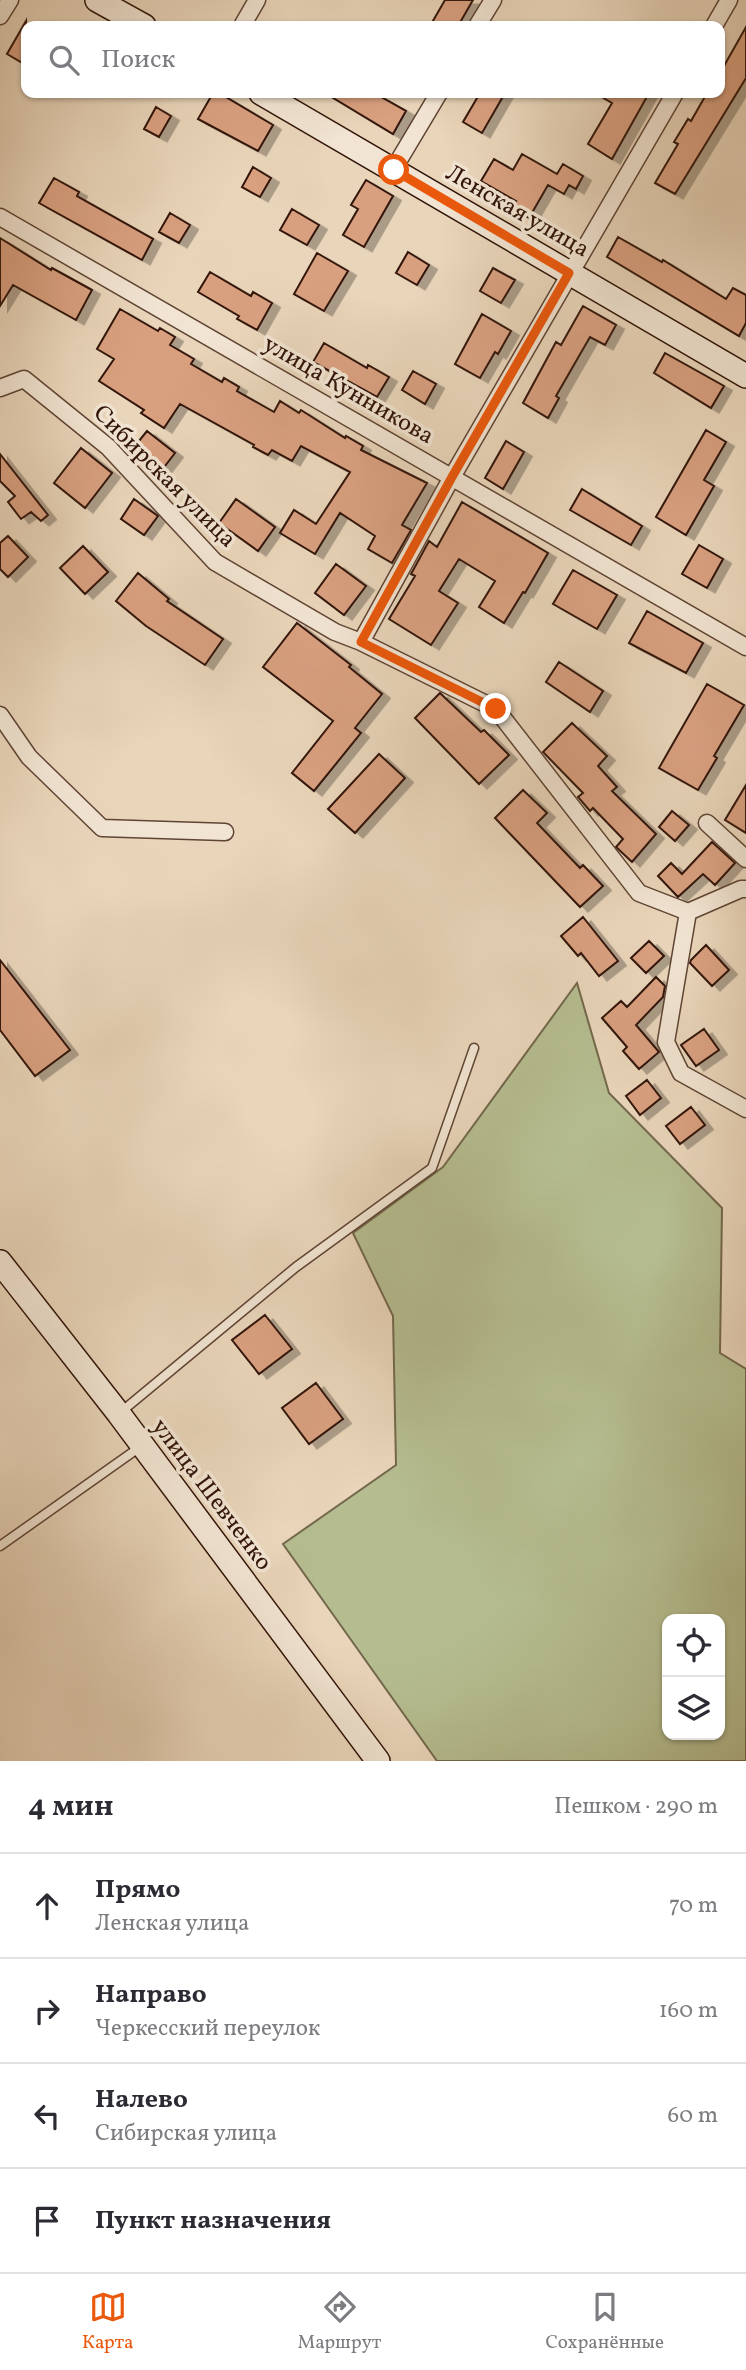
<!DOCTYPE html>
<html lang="ru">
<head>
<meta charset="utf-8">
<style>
  body { margin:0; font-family:Vollkorn,serif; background:#f2f2f3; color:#2b2b33 }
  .controls { position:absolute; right:21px; bottom:21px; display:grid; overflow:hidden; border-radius:14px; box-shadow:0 2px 5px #0004 }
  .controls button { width:63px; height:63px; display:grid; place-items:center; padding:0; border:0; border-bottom:2px solid #e1e1e2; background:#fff; color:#2b2b33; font:35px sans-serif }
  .stop { position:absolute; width:21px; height:21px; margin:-16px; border:5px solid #ea580c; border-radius:50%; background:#fff }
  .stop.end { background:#ea580c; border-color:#fff; box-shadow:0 2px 7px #0008 }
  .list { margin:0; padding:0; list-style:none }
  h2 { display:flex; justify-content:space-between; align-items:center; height:91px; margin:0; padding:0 28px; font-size:30px }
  h2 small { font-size:23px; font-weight:400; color:#7c7c81 }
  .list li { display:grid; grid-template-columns:46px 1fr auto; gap:21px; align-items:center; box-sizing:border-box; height:105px; padding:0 28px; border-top:2px solid #e1e1e2 }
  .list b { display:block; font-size:26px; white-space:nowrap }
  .list p { margin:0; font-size:23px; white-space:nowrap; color:#7c7c81 }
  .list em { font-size:23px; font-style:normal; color:#7c7c81 }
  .icon { flex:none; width:38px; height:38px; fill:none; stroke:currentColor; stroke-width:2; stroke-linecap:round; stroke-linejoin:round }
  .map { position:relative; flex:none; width:746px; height:1761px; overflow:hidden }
  .search { position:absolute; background:#fff; box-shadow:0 2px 5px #0004; left:21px; right:21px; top:21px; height:77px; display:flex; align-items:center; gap:18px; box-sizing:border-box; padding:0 24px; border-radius:14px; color:#7c7c81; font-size:26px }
  .sheet { height:511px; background:#fff }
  nav { display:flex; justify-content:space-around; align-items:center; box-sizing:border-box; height:98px; border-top:2px solid #e1e1e2; background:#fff; font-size:19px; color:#7c7c81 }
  nav a { display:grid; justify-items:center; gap:4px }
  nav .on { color:#ea580c }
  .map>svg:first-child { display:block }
  .green { fill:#b5bd90; stroke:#73684c; stroke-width:2; fill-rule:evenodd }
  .building { fill:#d9a080; stroke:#311408; stroke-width:2; filter:url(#shadow) }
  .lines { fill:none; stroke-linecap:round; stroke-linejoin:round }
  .lane-casing { stroke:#5f4434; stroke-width:11 }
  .street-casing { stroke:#5f4434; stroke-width:19 }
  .secondary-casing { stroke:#311408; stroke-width:26 }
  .lane { stroke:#f1e4d2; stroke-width:8 }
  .street { stroke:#f1e4d2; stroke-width:16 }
  .secondary { stroke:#f1e4d2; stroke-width:23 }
  .route { stroke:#ea580c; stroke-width:9 }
  .labels { text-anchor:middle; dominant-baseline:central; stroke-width:7; stroke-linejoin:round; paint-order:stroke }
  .street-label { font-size:24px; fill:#311408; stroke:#f1e4d2 }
</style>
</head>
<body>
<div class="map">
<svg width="746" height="1761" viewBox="0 0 746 1761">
  <defs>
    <filter id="shadow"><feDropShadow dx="8" dy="4.5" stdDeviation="0" flood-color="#0004"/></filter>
  </defs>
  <rect width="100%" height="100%" fill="#e9d5ba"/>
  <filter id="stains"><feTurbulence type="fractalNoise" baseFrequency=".00286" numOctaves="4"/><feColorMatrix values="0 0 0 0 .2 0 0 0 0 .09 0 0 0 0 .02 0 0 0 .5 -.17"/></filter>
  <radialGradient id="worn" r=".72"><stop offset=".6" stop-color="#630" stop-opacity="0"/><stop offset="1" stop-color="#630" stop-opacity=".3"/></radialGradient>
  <!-- green -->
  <path class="green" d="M577,983L609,1093L722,1208L720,1353L746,1369V1761H437L283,1544L396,1465L393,1316L353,1233L443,1167ZM667,1619H720V1735H667Z"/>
  <!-- building -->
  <path class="building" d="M445,0H473L458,26H430Z
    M26,21V65L7,54Z
    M746,27V78L675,194L655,183L678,144L674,142L688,119L691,121L707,93H720V73Z
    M213,93H219L273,125L258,151L198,119Z
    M325,93H374L406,111L393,134Z
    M480,93H505L482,133L463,122Z
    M595,93H649L612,159L588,144L612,103Z
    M156,107L171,116L159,137L144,129Z
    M522,154L557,174L563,164L583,176L576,189L569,185L564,194L548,185L529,218L512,207L516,201L481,181L494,159L513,170Z
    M253,167L271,178L260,197L242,187Z
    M54,178L79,192L77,196L153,239L142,260L39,203Z
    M366,180L393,196L364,247L343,235L358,209L351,205Z
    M292,209L319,225L307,245L280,230Z
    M170,213L190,225L179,243L159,232Z
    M618,237L662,262L663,260L726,299L733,288L746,295V323L739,336L607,257Z
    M0,238L51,270L52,268L92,290L76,320L13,285L0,306Z
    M408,252L429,265L417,285L396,273Z
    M317,253L348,271L324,311L294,294Z
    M493,268L515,280L501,303L480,291Z
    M210,272L251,296L253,292L272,303L257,330L237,319L239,316L198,292Z
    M583,306L616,325L605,345L590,337L556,396L559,398L548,418L523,403L556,342L561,345Z
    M120,309L158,331L160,328L175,337L170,345L194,359L191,364L222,382L224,378L239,387L237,391L274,412L280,401L299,413L301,410L345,438L346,436L363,446L361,450L427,483L402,525L411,530L392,563L368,549L375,536L340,513L315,554L280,533L294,510L316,524L350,472L301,446L292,461L272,450L268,455L253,447L254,445L180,404L164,428L141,413L144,410L99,381L114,359L97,349Z
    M482,314L511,331L498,354L495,352L480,378L455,364Z
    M324,343L367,368L368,365L389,377L377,397L313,362Z
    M665,353L724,386L711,408L654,373Z
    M413,371L436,384L425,404L402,390Z
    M706,430L726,442L704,480L714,486L686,535L656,517Z
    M147,431L175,453L158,475L130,452Z
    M506,441L524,452L503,489L485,478Z
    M81,448L112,473L85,508L54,483Z
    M0,454L48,515L41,521L31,512L21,519L8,502L15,496L0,481Z
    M582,489L642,526L631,545L570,510Z
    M134,499L158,516L144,535L121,519Z
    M236,499L275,527L258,551L219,523Z
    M462,502L548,553L525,593L523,592L504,623L479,607L495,581L459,559L439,591L458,603L431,645L389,619L415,576L411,574L429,541L437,547Z
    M8,536L28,557L8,577L0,569V543Z
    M699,545L723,559L707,588L682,574Z
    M83,546L108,572L85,594L60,568Z
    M336,564L366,586L344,615L315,593Z
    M573,570L617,595L597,629L553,604Z
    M138,573L169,599L167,601L223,639L205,665L146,626L116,601Z
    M647,611L703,643L686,673L629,643Z
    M297,623L351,665L349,667L382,694L355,728L361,733L314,791L292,773L333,721L263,667Z
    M559,662L603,691L590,712L546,682Z
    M707,684L744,705L714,756L717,758L698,790L659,768Z
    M440,693L481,732L484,730L509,755L479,784L415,718Z
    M572,723L607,756L598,766L617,787L612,791L656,834L632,862L616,847L623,839L593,808L590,811L578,797L583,793L543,752Z
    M379,754L405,778L355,833L328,809Z
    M746,785V833L725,820Z
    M523,790L547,813L537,823L580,868L583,865L603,886L580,907L495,818Z
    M672,811L689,825L675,841L659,827Z
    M712,842L735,863L715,885L703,874L678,897L658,876L671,863L682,874Z
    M583,917L618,961L599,976L581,953L578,956L561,936Z
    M649,941L664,956L646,973L631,958Z
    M706,945L729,970L712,986L690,963L691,960Z
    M0,960L70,1050L35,1076L0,1030Z
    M656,977L665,986L663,997L636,1025L659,1052L639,1069L623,1051L627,1047L602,1018L621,1001L627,1007Z
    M704,1029L719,1050L696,1066L681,1045Z
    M647,1080L661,1098L640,1115L626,1096Z
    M691,1107L705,1125L680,1144L666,1126Z
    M265,1315L292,1349L259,1374L232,1340Z
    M316,1383L343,1419L309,1444L282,1408Z"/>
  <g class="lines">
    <defs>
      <path id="lane" d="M121,1412L296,1267L432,1168L474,1048
        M0,1546L140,1447"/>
      <path id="street" d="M0,16L10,0
        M242,26L257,0
        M477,26L493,0
        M714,26L729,0
        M393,170L439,93
        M0,217L746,647
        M0,388L24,379L108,447L215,562L335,632L361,642L496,709L639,893L688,912L741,889H746
        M361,642L452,477L675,93
        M0,715L29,757L102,828L225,832
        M707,823L746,859
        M688,912L666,1042L681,1073L746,1109"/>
      <path id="secondary" d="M97,0L144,26
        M261,93L746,376
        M0,1262L119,1414L378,1761"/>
    </defs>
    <!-- lane casing -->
    <use href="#lane" class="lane-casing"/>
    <!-- street casing -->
    <use href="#street" class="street-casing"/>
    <!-- secondary casing -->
    <use href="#secondary" class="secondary-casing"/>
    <!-- lane -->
    <use href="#lane" class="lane"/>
    <!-- street -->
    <use href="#street" class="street"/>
    <!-- secondary -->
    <use href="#secondary" class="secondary"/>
  </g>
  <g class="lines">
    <!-- route -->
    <path class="route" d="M394,170L569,273L452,477L361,642L496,709"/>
  </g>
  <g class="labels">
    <!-- street labels -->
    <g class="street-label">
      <text transform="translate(517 212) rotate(30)">Ленская улица</text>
      <text transform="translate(348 391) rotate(30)">улица Кунникова</text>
      <text transform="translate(164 477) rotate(45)">Сибирская улица</text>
      <text transform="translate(211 1495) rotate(53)">улица Шевченко</text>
    </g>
  </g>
  <rect width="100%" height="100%" filter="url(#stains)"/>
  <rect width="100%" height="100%" fill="url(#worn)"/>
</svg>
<div class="controls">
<button><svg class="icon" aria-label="locate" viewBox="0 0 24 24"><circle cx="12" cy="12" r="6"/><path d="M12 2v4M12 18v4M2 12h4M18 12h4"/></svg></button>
<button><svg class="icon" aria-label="layers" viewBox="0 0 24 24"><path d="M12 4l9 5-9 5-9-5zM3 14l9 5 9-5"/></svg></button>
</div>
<div class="stop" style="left:394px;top:170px"></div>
<div class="stop end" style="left:496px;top:709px"></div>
<div class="search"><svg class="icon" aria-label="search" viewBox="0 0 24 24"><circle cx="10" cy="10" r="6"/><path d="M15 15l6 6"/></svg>Поиск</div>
</div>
<section class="sheet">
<h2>4 мин<small>Пешком · 290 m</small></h2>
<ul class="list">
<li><svg class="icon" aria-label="ahead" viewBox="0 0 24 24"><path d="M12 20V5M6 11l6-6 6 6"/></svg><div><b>Прямо</b><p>Ленская улица</p></div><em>70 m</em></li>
<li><svg class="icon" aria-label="right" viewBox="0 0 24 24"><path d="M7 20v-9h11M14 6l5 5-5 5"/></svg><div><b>Направо</b><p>Черкесский переулок</p></div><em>160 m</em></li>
<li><svg class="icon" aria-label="left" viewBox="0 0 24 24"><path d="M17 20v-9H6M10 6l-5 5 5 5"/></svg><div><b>Налево</b><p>Сибирская улица</p></div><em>60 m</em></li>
<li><svg class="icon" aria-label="arrive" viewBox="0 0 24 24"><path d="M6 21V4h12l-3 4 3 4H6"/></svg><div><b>Пункт назначения</b></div></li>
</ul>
</section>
<nav>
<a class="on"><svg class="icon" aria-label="map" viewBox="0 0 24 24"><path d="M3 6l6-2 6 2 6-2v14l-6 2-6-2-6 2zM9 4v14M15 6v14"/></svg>Карта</a>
<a><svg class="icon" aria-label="directions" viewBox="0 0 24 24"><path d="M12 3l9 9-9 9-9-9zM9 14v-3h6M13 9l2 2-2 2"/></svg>Маршрут</a>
<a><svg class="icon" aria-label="saved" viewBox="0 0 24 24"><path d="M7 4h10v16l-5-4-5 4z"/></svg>Сохранённые</a>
</nav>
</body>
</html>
